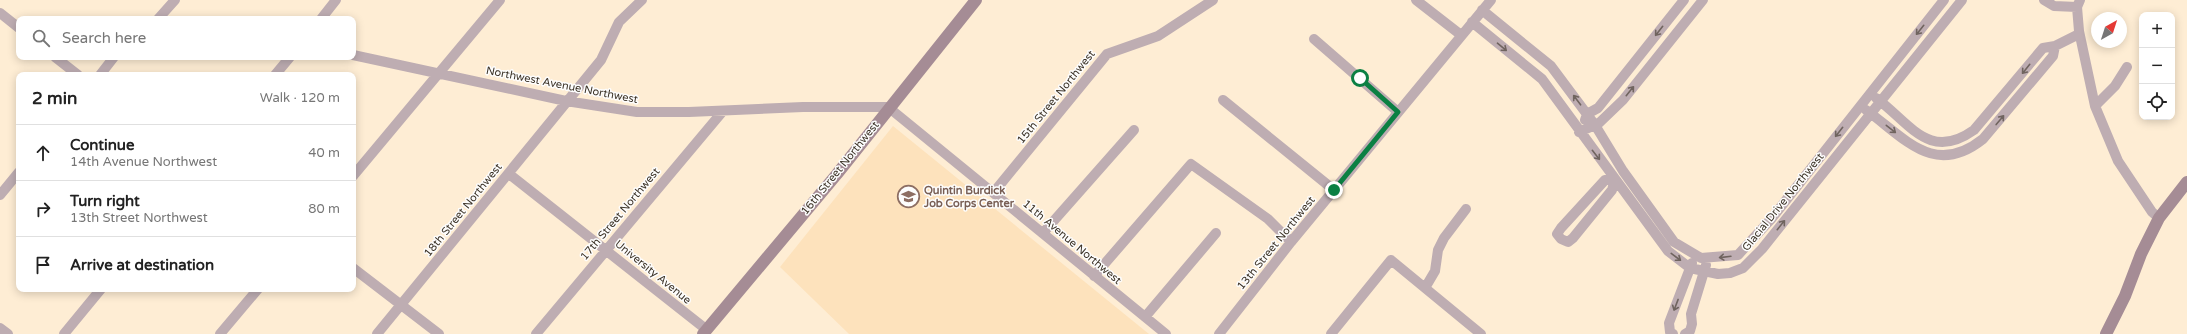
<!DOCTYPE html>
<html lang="en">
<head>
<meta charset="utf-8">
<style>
  body { margin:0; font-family:"Varela Round",sans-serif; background:#f6f6f6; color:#222 }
  .controls { position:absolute; right:12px; top:12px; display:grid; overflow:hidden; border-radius:8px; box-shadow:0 2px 10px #0003 }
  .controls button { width:36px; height:36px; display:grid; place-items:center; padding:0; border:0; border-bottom:1px solid #e0e0e0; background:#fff; color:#222; font:20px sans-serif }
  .compass { position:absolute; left:2091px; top:12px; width:36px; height:36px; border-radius:50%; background:#fff; box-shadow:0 2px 10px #0003; rotate:39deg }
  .stop { position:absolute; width:12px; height:12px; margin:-9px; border:3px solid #0b8043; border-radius:50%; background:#fff }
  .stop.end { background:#0b8043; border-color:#fff; box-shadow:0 1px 4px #0008 }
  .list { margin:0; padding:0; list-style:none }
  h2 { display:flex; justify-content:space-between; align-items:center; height:52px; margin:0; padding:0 16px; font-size:17px }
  h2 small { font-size:13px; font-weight:400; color:#767676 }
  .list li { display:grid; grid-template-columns:26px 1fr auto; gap:12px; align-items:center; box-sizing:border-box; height:56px; padding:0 16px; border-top:1px solid #e0e0e0 }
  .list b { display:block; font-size:15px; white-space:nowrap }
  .list p { margin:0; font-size:13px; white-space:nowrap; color:#767676 }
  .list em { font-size:13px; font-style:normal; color:#767676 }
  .icon { flex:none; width:22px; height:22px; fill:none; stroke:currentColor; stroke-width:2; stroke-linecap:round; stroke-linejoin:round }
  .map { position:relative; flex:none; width:2187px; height:334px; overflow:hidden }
  .search { position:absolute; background:#fff; box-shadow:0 2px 10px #0003; left:16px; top:16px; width:340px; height:44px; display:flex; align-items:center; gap:10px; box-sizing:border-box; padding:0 14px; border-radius:8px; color:#767676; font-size:15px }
  .panel { position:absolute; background:#fff; box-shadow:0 2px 10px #0003; left:16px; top:72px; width:340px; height:220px; border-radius:8px }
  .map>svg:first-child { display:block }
  .built { fill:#fde2bc }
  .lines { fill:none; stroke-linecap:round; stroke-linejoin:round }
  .street { stroke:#beadb2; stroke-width:10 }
  .secondary { stroke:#a58c95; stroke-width:12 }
  .oneway { stroke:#70645f }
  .route { stroke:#0b8043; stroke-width:5 }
  .labels { text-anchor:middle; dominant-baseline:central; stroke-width:3; stroke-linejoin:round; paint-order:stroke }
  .street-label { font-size:11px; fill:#3c3327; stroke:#fdfdfd }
  .education-label { font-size:11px; font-weight:bold; fill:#785e54; stroke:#fdfdfd; text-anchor:start }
</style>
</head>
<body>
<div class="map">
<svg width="2187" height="334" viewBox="0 0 2187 334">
  <rect width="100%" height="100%" fill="#feedd4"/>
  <!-- built -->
  <path class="built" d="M893,126L1149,334H849L780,267Z"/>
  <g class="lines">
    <!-- street -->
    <path class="street" d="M1416,0L1461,35
      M2044,0L2054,6L2077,7
      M2080,0L2077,7L2079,31L2095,106L2118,161L2152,212L2159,218
      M1482,10L1551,66L1595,125L1623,171L1674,242L1701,258L1738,255L1772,218L1944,0
      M0,13L19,28
      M158,19L175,0
      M321,19L336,0
      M1472,22L1542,79L1668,251L1690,268L1718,274L1730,273L1743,268L1762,249L1962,0
      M1314,39L1398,112
      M353,55L566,101L637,112H689L803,107H888L1166,334
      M55,57L78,75
      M100,75L114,57
      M275,75L290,57
      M1876,98C1910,123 1929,162 1974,130L2043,48L2055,46L2079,34
      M1223,100L1334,190
      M2095,106L2115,86L2127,67
      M1866,110C1905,138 1934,178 1983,139L2053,56L2055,46
      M1585,120L1587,114L1598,108L1684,0
      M1579,132L1598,124L1623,100L1703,0
      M509,174L707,330
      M353,176L500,0
      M1615,179L1612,190L1573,238L1568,242L1561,239L1557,234L1561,228L1605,180Z
      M994,192L1107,54L1158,36L1213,0
      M0,195L19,172
      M1043,233L1134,130
      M353,268L439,334
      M1094,276L1191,164L1268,219L1291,242
      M1425,288L1435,271L1438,250L1444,238L1466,209
      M1145,317L1216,233
      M0,328L8,334
      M64,334L101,289
      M220,334L258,289
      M377,334L601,60L619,22L642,0
      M536,334L723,111
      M1219,334L1291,242L1491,0
      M1331,334L1391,260L1481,334
      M1673,334L1670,332L1669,323L1692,263
      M1685,334L1690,331L1692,324L1691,314L1706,265"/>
    <!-- secondary -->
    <path class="secondary" d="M703,334L837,174L976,0
      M2106,334L2125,296L2141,254L2159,218L2187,182"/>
  </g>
  <!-- one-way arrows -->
  <defs><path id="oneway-shaft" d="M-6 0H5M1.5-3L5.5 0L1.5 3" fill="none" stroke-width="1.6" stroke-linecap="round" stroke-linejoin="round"/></defs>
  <g class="oneway">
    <use href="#oneway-shaft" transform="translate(1920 30) rotate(129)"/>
    <use href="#oneway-shaft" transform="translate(1659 31) rotate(128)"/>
    <use href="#oneway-shaft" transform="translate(1502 47) rotate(40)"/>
    <use href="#oneway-shaft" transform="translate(2026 69) rotate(129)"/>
    <use href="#oneway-shaft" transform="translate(1630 91) rotate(-51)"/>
    <use href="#oneway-shaft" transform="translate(1577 100) rotate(-127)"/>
    <use href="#oneway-shaft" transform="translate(2000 120) rotate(-50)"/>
    <use href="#oneway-shaft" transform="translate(1891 129) rotate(38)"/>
    <use href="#oneway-shaft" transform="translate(1839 132) rotate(128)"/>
    <use href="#oneway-shaft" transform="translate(1596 155) rotate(52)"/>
    <use href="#oneway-shaft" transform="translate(1781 225) rotate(-51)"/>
    <use href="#oneway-shaft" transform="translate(1676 257) rotate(37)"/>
    <use href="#oneway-shaft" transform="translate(1725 257) rotate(173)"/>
    <use href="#oneway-shaft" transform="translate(1676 305) rotate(111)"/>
  </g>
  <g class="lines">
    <!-- route -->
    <path class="route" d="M1334,190L1398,112L1360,78"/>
  </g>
  <!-- icons -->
  <defs>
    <symbol id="university-ring" viewBox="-11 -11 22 22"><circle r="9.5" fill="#fdfdfd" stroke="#8d6e63" stroke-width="1.5"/><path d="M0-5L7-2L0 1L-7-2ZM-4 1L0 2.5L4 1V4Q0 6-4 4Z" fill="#8d6e63"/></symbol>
  </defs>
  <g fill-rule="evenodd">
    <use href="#university-ring" x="896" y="184" width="25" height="25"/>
  </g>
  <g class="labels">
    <!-- street labels -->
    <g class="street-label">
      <text transform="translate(562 85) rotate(11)">Northwest Avenue Northwest</text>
      <text transform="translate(1056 97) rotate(-51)">15th Street Northwest</text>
      <text transform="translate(840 168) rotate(-51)">16th Street Northwest</text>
      <text transform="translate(1783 202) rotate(-51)">Glacial Drive Northwest</text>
      <text transform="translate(463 210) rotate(-51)">18th Street Northwest</text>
      <text transform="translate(620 214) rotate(-50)">17th Street Northwest</text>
      <text transform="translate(1072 242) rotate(40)">11th Avenue Northwest</text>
      <text transform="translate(1276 243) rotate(-51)">13th Street Northwest</text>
      <text transform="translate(653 272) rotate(39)">University Avenue</text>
    </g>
    <!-- education labels -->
    <g class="education-label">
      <text x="924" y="190">Quintin Burdick<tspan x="924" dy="13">Job Corps Center</tspan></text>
    </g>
  </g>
</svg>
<div class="controls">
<button>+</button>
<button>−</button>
<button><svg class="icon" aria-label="locate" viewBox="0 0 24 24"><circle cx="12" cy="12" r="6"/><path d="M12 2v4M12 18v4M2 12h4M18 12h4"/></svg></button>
</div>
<svg class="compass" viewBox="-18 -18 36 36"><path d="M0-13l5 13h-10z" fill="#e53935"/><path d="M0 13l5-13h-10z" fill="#767676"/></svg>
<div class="stop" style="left:1360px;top:78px"></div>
<div class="stop end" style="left:1334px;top:190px"></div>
<div class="search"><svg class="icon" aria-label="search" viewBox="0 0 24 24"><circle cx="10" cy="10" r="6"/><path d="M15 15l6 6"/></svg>Search here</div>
<section class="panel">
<h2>2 min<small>Walk · 120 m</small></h2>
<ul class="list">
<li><svg class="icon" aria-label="ahead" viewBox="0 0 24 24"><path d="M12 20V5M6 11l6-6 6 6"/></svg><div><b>Continue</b><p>14th Avenue Northwest</p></div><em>40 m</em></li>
<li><svg class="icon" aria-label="right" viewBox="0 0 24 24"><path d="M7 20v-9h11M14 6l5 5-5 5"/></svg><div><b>Turn right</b><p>13th Street Northwest</p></div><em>80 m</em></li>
<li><svg class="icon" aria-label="arrive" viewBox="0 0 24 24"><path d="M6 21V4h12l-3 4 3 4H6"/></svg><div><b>Arrive at destination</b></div></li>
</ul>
</section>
</div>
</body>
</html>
